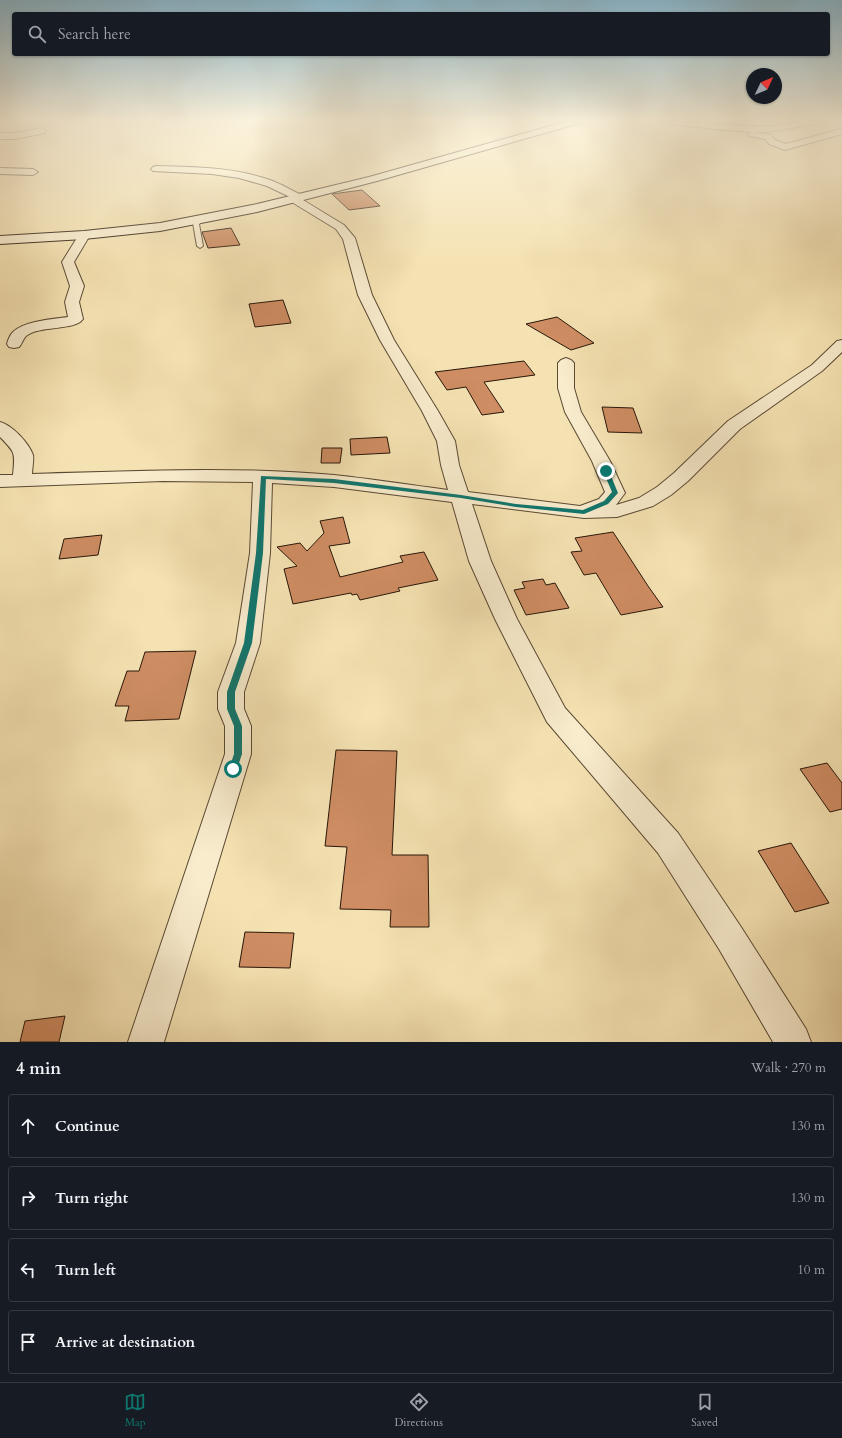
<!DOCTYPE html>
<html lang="en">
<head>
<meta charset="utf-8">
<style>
  body { margin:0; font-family:Cardo,serif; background:#20242c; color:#f1f3f6 }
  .compass { position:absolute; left:746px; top:68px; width:36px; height:36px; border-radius:50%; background:#171b24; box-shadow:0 1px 3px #0004; rotate:46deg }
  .stop { position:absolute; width:12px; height:12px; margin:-9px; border:3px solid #0f766e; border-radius:50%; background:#fff }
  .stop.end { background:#0f766e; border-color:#fff; box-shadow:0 1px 4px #0008 }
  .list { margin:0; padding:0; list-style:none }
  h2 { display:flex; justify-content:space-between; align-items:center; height:52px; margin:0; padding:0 16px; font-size:17px }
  h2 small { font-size:13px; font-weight:400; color:#9ea1a6 }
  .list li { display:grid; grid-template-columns:26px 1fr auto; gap:12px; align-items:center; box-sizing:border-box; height:64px; margin:0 8px 8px; padding:0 8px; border:1px solid #363941; border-radius:4px }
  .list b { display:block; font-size:15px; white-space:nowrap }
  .list em { font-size:13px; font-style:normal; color:#9ea1a6 }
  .icon { flex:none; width:22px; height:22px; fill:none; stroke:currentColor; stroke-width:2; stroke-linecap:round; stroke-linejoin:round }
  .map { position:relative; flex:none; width:842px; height:1042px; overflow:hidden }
  .search { position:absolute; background:#171b24; box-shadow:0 1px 3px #0004; left:12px; right:12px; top:12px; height:44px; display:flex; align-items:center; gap:10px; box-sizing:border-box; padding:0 14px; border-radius:4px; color:#9ea1a6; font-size:15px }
  .sheet { height:340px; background:#171b24 }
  nav { display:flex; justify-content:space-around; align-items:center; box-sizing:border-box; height:56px; border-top:1px solid #363941; background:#171b24; font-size:11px; color:#9ea1a6 }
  nav a { display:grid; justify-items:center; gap:2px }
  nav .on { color:#0f766e }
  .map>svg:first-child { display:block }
  .building { fill:#cf8d63; stroke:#271609 }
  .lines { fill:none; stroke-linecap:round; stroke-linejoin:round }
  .lane-casing { stroke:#5a4933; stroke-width:2 }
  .street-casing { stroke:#5a4933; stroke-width:2 }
  .secondary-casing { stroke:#271609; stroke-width:2 }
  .lane { fill:#f8eccd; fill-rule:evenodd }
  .street { fill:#f8eccd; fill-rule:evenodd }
  .secondary { fill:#f8eccd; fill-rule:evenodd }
  .route { fill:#0f766e }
</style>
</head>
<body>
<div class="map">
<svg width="842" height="1042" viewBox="0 0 842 1042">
  <rect width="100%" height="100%" fill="#f5e2b2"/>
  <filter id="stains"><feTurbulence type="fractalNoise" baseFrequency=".005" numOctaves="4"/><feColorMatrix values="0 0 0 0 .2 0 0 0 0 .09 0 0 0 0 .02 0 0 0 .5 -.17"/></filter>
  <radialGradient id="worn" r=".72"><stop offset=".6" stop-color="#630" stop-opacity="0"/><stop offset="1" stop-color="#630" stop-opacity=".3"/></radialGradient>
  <!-- building -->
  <path class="building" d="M362,190L380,206L349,210L332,194Z
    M231,228L240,245L208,248L202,232Z
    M283,300L291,323L255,327L249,304Z
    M557,317L594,343L571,350L526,324Z
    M524,361L535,375L484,382L504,412L482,415L466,387L447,390L435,372Z
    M602,407L633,408L642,433L608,432Z
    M387,437L390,453L351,455L350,439Z
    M322,448H342L340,463H321Z
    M343,517L350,543L329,546L340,577L403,562L400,556L424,552L438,580L398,588L400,591L360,600L357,594L352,595L351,593L293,604L284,569L297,566L277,547L300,543L307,551L324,533L320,521Z
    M613,532L648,586L663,607L621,615L596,573L584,575L571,552L582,551L575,538Z
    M102,535L98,555L59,559L64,539Z
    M543,579L546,585L555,583L569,608L526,615L514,590L525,588L522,582Z
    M196,651L179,719L125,721L129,706H115L127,671H139L145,652Z
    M336,750L397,751L392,855H428L429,927H390L391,910L340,909L347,847L325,846Z
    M827,763L842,783V809L830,812L800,769Z
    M791,843L829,903L795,912L758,851Z
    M245,932L294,933L290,968L239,967Z
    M65,1016L59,1042H20L25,1021Z"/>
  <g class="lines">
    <defs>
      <path id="lane" d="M204,217L209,218L199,224L203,246L200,248L197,246L193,223Z"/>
      <path id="street" d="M659,121L769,127L803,121H825L821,123C799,126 776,133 754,132L771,135L775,140L786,144L841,129L842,134L785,150L769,144L765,139L749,136L748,134L751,132L724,130L660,123Z
        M42,128L46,131L45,133L15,139H0V133H15Z
        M156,166C195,167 233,167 270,180C282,184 292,191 304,196L305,198L303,200L344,225L355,238L372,295L394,340L438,411L455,441L459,465L468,492L580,506L599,499L605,492L592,461L565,412L558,388V363L561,360L566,358L571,360L574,363V388L581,412L610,461L625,493L616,505L639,498L657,487L674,473L728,421L812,365L837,341L842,340V352L822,371L740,429L688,481L671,495L653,506L617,517L584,518L472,504L491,561L517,619L565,708L678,833L741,927L806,1029L811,1042H773L719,949L658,853L547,722L495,619L469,561L452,502L334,487L272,483L270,553L260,643L244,692V709L251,726V754L164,1042H128L225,754V726L218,709V692L236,643L250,553L253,482L163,481L0,487V475H13C15,453 16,453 0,437V422C12,425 29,443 33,455C34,460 32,469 32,474C132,471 234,466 334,475C372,479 410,485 448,490L441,465L437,441L422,411L380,340L358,295L343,239L336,229L290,201L289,199L290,197L267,186L239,178L212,174L153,171L151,169L153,167Z
        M0,168L33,169L38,172L33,175L0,174Z
        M84,232L88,233L90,235L74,262L84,286L79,302L83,319C75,331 40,325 26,336C23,339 22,344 19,347L14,348L9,347L7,344C8,340 10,335 13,332C24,321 53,319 68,317L65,302L70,286L62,262L80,233Z"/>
      <path id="secondary" d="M568,121H581L580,123L377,181L257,212L160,231L84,239L0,244V236L84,231L160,223L257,204L369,177Z"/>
    </defs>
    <!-- lane casing -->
    <use href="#lane" class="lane-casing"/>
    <!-- street casing -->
    <use href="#street" class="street-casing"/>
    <!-- secondary casing -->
    <use href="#secondary" class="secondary-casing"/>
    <!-- lane -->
    <use href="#lane" class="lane"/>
    <!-- street -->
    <use href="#street" class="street"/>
    <!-- secondary -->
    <use href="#secondary" class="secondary"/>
  </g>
  <!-- sky -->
  <linearGradient id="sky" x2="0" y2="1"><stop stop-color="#8ab8cf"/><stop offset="0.45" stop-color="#faf2dc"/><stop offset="1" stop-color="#faf2dc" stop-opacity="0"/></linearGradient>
  <rect width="842" height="267" fill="url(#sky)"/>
  <!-- route -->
  <path class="route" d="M604,470L609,471L618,493L608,504L584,514L516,507L461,498L334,483L266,479L263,553L252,643L235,692V709L242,726V754L236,772H230L229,769L234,754V726L227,709V692L244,643L256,553L261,476L334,479L461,495L516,504L583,510L604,501L612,492L603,471Z"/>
  <rect width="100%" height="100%" filter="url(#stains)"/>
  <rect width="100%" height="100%" fill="url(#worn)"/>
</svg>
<svg class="compass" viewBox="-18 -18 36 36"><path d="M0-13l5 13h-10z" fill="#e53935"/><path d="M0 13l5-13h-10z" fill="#9ea1a6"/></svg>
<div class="stop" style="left:233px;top:769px"></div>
<div class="stop end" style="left:606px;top:471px"></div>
<div class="search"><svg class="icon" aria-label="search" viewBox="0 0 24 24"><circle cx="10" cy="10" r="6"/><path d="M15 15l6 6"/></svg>Search here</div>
</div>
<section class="sheet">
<h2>4 min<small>Walk · 270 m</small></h2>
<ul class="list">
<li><svg class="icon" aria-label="ahead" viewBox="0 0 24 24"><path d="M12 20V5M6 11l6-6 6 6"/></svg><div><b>Continue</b></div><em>130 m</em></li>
<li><svg class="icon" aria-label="right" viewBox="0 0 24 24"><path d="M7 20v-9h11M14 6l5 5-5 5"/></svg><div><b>Turn right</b></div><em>130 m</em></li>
<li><svg class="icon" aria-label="left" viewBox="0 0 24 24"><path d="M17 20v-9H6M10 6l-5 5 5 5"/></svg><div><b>Turn left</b></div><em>10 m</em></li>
<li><svg class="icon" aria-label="arrive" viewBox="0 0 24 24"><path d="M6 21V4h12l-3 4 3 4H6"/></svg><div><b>Arrive at destination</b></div></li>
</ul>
</section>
<nav>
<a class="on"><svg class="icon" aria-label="map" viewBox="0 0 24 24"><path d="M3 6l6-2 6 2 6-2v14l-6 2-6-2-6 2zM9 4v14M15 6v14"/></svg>Map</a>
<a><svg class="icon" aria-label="directions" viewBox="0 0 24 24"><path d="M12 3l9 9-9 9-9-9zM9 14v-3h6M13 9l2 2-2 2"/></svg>Directions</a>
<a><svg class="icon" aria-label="saved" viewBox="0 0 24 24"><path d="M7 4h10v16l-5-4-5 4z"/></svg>Saved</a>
</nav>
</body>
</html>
